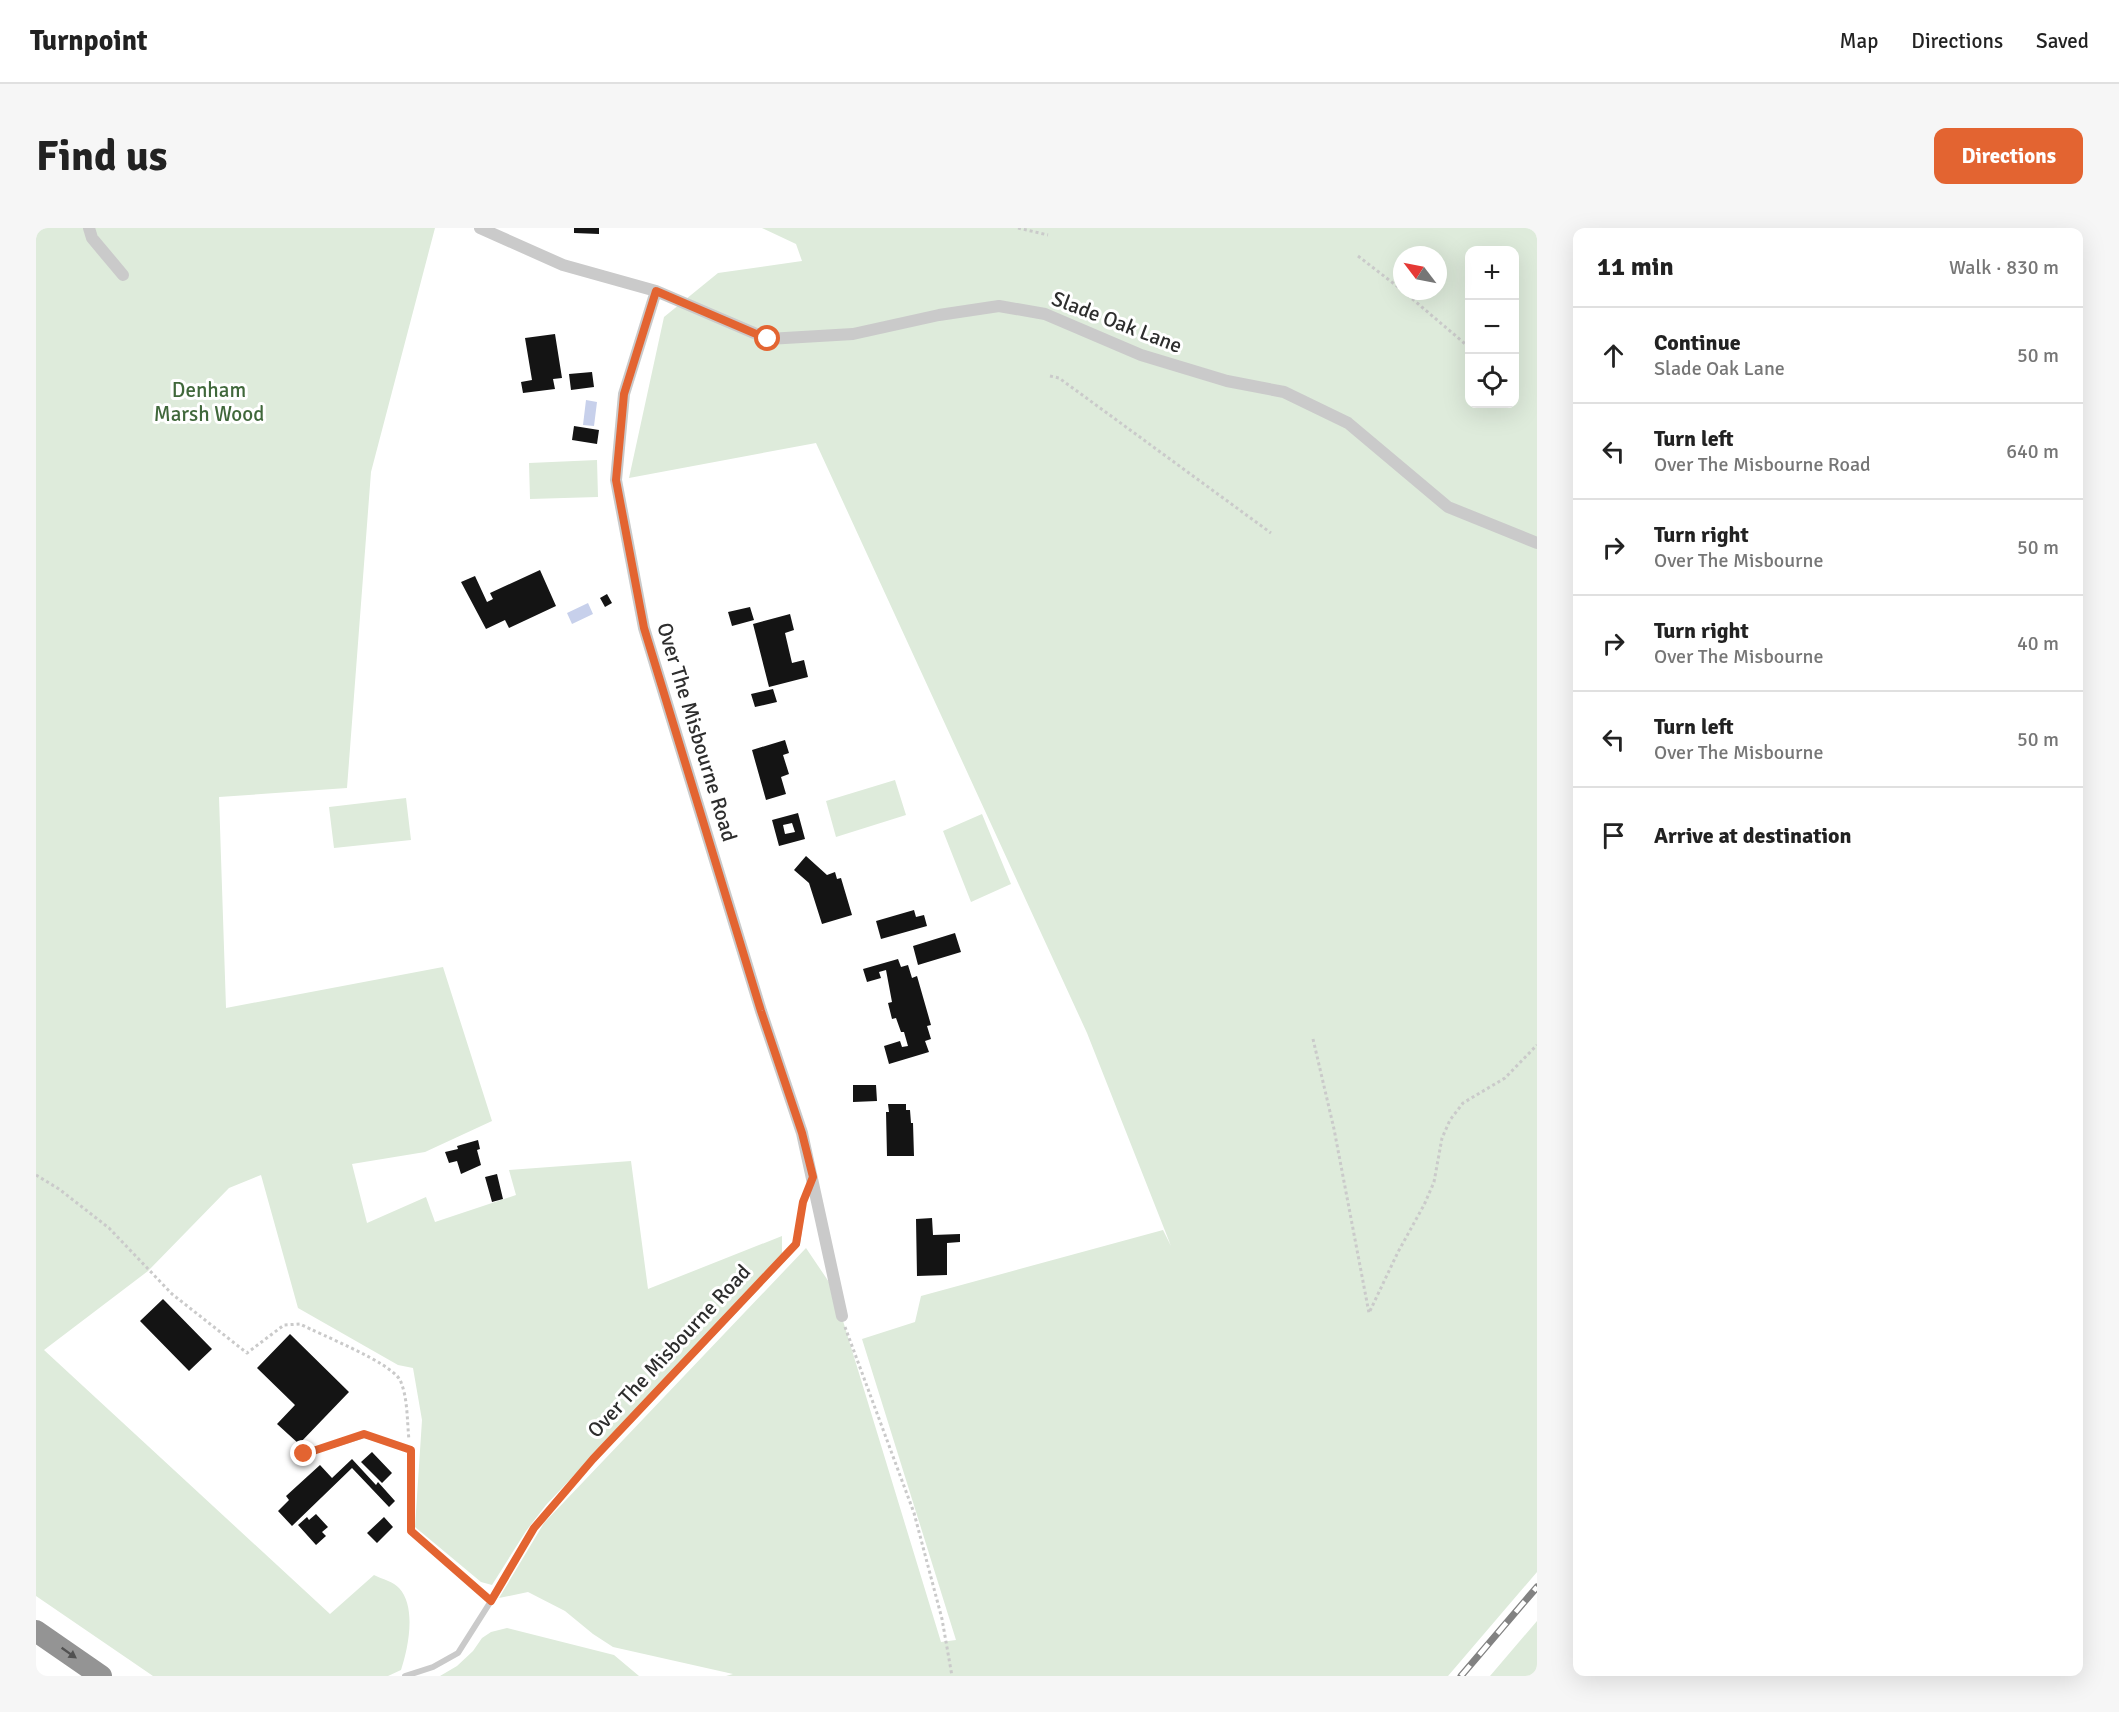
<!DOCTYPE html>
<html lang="en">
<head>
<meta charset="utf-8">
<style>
  body { margin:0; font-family:Signika,sans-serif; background:#f6f6f6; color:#222 }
  .controls { position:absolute; right:18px; top:18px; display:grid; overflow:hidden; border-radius:12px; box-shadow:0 6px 24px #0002 }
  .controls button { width:54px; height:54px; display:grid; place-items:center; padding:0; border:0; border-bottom:2px solid #e0e0e0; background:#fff; color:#222; font:30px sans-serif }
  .compass { position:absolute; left:1357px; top:18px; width:54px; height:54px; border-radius:50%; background:#fff; box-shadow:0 6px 24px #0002; rotate:302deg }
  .stop { position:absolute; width:18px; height:18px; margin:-14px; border:4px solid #e36431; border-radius:50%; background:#fff }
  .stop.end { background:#e36431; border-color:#fff; box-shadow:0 2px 6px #0008 }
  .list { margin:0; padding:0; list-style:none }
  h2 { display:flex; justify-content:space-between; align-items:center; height:78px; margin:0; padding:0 24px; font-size:26px }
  h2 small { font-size:20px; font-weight:400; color:#767676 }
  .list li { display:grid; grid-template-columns:39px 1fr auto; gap:18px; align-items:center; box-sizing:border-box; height:96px; padding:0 24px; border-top:2px solid #e0e0e0 }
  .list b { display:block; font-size:22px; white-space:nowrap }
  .list p { margin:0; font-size:20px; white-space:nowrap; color:#767676 }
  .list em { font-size:20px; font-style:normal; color:#767676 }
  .icon { flex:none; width:33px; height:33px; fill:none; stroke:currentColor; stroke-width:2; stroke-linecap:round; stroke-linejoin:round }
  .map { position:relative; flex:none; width:1501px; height:1448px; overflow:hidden; border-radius:12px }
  header { display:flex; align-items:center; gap:36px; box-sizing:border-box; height:84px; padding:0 30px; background:#fff; border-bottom:2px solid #e0e0e0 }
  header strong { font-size:28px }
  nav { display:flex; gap:33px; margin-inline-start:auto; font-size:21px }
  .intro { display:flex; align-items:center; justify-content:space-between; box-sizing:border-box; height:144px; padding:0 36px }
  h1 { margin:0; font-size:42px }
  .button { padding:15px 27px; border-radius:12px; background:#e36431; color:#fff; font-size:21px; font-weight:700 }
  main { display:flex; gap:36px; padding:0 36px }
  aside { flex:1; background:#fff; border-radius:12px; box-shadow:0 6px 24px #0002 }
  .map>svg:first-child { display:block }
  .green { fill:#deebdb; fill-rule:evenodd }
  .water { fill:#c7d0eb }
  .building { fill:#141414; fill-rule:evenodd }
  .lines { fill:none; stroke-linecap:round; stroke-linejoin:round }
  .path { stroke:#cacaca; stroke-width:3; stroke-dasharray:3 3; stroke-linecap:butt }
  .service { stroke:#cacaca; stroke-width:6 }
  .minor { stroke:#cacaca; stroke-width:12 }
  .motorway { stroke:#949494; stroke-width:22 }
  .rail-casing { stroke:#828282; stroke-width:7 }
  .rail { stroke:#fff; stroke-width:4.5; stroke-dasharray:14; stroke-linecap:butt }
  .oneway { fill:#515151 }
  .route { stroke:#e36431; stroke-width:8 }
  .labels { text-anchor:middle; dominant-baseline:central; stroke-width:6; stroke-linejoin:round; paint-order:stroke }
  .street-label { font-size:21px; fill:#2d2d2d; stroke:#fff }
  .park-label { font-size:21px; fill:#40683b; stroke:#fff }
</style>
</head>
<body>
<header>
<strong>Turnpoint</strong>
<nav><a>Map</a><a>Directions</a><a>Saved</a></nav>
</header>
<div class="intro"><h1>Find us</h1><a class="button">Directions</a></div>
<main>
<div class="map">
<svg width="1501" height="1448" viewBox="0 0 1501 1448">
  <rect width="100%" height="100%" fill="#fff"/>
  <!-- green -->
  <path class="green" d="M0,0H399L335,244L311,560L183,569L190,780L407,739L456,893L389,924L316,936L331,995L390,969L399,994L480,967L473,942L595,933L612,1061L746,1008V1027L510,1277L490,1303L456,1357L445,1354L379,1299L386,1192L377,1140L362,1137L262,1080L225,947L193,960L112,1043L8,1122L294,1386L338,1347C346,1351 358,1354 363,1360C381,1379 372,1421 365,1442L352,1448H117L0,1368Z
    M726,0H1501V1344L1412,1448H690L697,1446L577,1419L557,1406L529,1383L492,1364L463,1370L508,1295L770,1020L797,1060L905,1414L920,1412L826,1111L879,1094L885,1068L1127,1002L1135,1018L1051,805L780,215L593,250L628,89L682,45L766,33L760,16ZM1434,22H1478V176H1434ZM1366,27H1402V63H1366Z
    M561,232L562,269L494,271L493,235Z
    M859,552L870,587L800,609L790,573Z
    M370,570L375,612L298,620L293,579Z
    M946,586L975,656L935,674L907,603Z
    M1501,1393V1448H1454Z
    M471,1400L578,1427L603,1448H404L421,1438L437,1423L446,1410L455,1404Z"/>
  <!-- water -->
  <path class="water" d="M550,172L561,174L558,198L547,197Z
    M552,375L557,386L536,396L531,385Z"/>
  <!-- building -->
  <path class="building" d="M538,0H563V6L538,5Z
    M519,106L526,150L517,151L519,161L487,165L485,154L496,152L489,110Z
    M556,144L558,159L535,162L533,146Z
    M538,198L563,202L561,216L536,212Z
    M504,342L520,378L473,400L469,392L450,401L425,354L439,348L451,374L457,371L454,365Z
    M571,366L576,375L569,379L564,370Z
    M714,379L718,392L696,398L692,384Z
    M754,386L758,402L749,405L756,435L768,432L772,449L733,459L717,396Z
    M737,461L741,474L719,479L715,466Z
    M749,512L753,525L747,527L753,546L745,549L750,566L730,572L716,522Z
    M762,585L769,611L743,618L736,592ZM756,595L759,604L749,606L747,597Z
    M770,628L791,647L799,644L801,651L805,650L816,687L786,696L773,655L758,642Z
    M878,682L880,689L888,687L891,698L845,711L840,693Z
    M919,705L925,724L882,737L877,718Z
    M862,731L865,739L872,737L876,750L881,748L895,797L891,798L895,811L889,813L893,824L853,836L848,818L864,813L866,819L872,818L868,804H865L860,790L856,791L852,775L856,774L850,742L843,744L845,750L831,754L827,741Z
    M817,857H840L841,873L817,874Z
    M852,876H870V882H874L875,895H877L878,928H851L850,884H853Z
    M442,912L444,921L441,922L445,937L425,946L421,933L413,935L409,924L422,921L421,918Z
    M461,946L467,971L456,974L449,949Z
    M896,990L897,1007L924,1006V1014L911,1015V1047L881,1048L880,991Z
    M127,1071L176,1121L153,1143L104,1093Z
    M254,1106L313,1164L263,1216L241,1196L259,1177L221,1140Z
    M336,1224L356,1245L346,1255L325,1234Z
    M316,1231L340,1257L342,1254L359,1273L353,1279L316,1240L256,1298L242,1283L253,1272L250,1268L284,1237L296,1250Z
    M280,1286L292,1299L286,1304L290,1308L280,1317L262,1297L271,1289L273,1292Z
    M348,1289L357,1299L341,1315L331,1305Z"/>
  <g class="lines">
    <!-- path -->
    <path class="path" d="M982,0L1012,7
      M1322,28L1366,62
      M1367,63L1434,120
      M1014,148L1023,150L1034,158L1235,305
      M1478,158L1483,161
      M1277,811L1298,901L1333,1085L1362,1024L1388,977L1398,954L1406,910L1414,892L1427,875L1469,850L1501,817
      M0,947L23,961L73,1000L136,1066L211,1125L248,1097L264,1096C285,1107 354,1134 364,1152C372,1169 371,1194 373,1212
      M809,1099L878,1285L906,1391L916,1448"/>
    <!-- service -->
    <path class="service" d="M268,1226L329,1207L375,1222V1303L455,1373
      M369,1448L397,1439L422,1425L455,1373L498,1300L557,1231L761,1016L767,974L774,956"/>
    <!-- minor -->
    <path class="minor" d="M53,0L56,10L87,47
      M444,0L527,37L620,63L732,111L817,106L903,87L963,78L1009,86L1105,127L1191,153L1248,164L1312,195L1412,279L1501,315
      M620,63L588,166L580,252L608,400L725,783L766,905L806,1088"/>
    <!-- motorway -->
    <path class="motorway" d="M0,1403L65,1448"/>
    <defs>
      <path id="rail" d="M1425,1448L1501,1359"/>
    </defs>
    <!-- rail casing -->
    <use href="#rail" class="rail-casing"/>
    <!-- rail -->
    <use href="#rail" class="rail"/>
  </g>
  <!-- one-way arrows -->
  <defs><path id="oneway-solid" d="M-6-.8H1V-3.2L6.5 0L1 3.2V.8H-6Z" transform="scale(1.5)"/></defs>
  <use class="oneway" href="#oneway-solid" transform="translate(33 1425) rotate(35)"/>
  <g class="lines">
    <!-- route -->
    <path class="route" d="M268,1226L328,1206L375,1222V1303L455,1373L498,1300L557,1231L760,1016L767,974L777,949L766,905L725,783L608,400L580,252L588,166L620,63L732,111"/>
  </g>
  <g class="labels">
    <!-- street labels -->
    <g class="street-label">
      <text transform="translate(1081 94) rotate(21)">Slade Oak Lane</text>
      <text transform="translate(661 504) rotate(73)">Over The Misbourne Road</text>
      <text transform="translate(633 1123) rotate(-47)">Over The Misbourne Road</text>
    </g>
    <!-- park labels -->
    <g class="park-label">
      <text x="173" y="162">Denham<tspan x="173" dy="24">Marsh Wood</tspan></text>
    </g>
  </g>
</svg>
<div class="controls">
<button>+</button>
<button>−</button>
<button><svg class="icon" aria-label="locate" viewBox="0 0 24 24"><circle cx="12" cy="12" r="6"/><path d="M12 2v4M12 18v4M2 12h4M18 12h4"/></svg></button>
</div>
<svg class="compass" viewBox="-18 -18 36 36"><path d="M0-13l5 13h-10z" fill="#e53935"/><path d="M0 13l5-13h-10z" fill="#767676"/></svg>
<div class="stop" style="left:732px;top:111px"></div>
<div class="stop end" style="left:268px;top:1226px"></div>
</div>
<aside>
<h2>11 min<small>Walk · 830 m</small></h2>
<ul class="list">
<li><svg class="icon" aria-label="ahead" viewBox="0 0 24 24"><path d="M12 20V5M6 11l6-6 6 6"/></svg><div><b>Continue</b><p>Slade Oak Lane</p></div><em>50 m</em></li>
<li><svg class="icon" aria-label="left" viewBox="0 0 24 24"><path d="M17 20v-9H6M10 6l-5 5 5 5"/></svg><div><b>Turn left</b><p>Over The Misbourne Road</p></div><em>640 m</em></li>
<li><svg class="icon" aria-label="right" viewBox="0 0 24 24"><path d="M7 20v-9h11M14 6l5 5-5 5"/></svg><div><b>Turn right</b><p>Over The Misbourne</p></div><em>50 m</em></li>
<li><svg class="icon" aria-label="right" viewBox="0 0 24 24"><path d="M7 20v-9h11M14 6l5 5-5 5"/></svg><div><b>Turn right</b><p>Over The Misbourne</p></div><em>40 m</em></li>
<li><svg class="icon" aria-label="left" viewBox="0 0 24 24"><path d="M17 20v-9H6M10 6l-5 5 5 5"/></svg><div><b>Turn left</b><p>Over The Misbourne</p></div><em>50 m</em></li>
<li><svg class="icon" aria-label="arrive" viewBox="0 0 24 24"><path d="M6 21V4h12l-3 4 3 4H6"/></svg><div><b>Arrive at destination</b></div></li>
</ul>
</aside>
</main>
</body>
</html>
